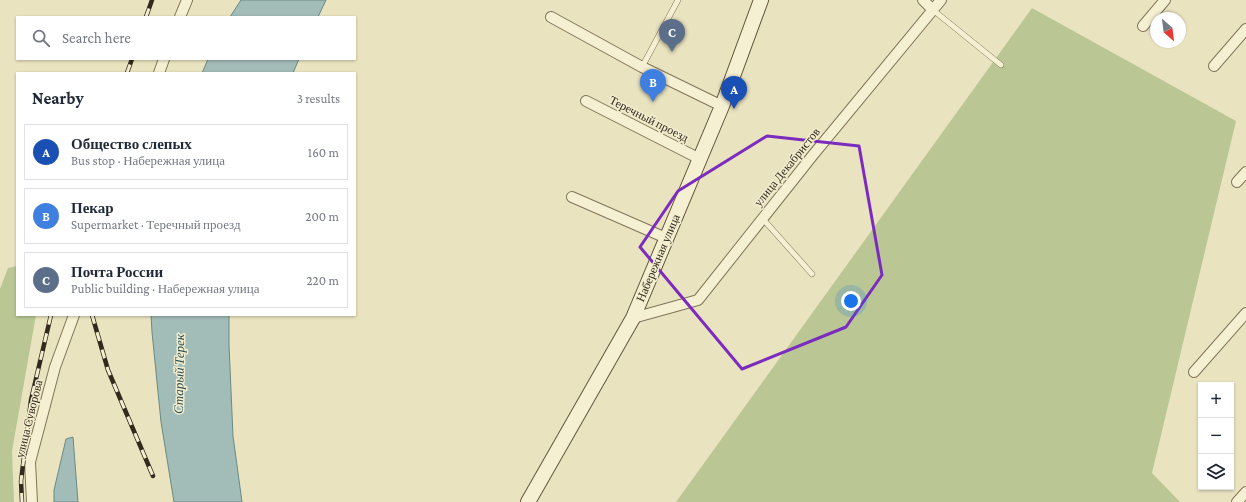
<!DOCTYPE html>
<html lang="en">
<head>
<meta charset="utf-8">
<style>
  body { margin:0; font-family:"Crimson Pro",serif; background:#f6f6f7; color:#1f2937 }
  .controls { position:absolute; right:12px; bottom:12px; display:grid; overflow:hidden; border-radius:0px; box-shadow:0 1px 3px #0004 }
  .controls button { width:36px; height:36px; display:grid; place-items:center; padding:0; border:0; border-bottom:1px solid #e0e1e3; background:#fff; color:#1f2937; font:20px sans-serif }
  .compass { position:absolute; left:1150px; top:12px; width:36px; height:36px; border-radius:50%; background:#fff; box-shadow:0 1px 3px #0004; rotate:152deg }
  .you { position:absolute; left:851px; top:301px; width:14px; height:14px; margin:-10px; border:3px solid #fff; border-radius:50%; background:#1a73e8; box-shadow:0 0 0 6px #1a73e833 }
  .badge { display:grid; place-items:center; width:26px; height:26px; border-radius:50%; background:#db2777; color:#fff; font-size:13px; font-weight:700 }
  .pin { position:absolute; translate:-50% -33px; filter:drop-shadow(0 1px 2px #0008) }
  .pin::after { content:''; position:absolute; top:21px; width:14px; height:12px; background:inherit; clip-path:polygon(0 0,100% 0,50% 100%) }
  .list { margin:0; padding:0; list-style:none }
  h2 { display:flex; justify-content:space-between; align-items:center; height:52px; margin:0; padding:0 16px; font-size:17px }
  h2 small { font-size:13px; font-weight:400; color:#747a83 }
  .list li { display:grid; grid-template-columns:26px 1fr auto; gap:12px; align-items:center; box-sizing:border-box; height:56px; margin:0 8px 8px; padding:0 8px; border:1px solid #e0e1e3; border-radius:0px }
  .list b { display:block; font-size:15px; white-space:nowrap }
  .list p { margin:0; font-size:13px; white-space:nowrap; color:#747a83 }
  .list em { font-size:13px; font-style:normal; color:#747a83 }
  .icon { flex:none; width:22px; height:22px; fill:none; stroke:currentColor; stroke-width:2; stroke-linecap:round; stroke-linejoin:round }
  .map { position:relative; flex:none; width:1246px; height:502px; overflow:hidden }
  .search { position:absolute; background:#fff; box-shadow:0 1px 3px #0004; left:16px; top:16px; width:340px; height:44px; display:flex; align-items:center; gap:10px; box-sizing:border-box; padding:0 14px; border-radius:0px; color:#747a83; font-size:15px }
  .panel { position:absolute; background:#fff; box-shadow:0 1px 3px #0004; left:16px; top:72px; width:340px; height:244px; border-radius:0px }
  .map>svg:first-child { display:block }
  .green { fill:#bac795 }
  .water { fill:#a2bcb8; stroke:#6b8985 }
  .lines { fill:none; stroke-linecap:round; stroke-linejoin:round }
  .service-casing { stroke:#817459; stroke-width:6 }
  .minor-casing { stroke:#817459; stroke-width:12 }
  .secondary-casing { stroke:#63553d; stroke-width:16 }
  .service { stroke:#f6f0d2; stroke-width:5 }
  .minor { stroke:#f6f0d2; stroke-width:10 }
  .secondary { stroke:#f6f0d2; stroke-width:14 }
  .rail-casing { stroke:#322a1d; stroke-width:4.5 }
  .rail { stroke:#f2edce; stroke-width:3; stroke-dasharray:9; stroke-linecap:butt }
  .marked { fill:none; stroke:#7b2cbf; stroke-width:3; stroke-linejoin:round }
  .labels { text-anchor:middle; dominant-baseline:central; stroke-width:3; stroke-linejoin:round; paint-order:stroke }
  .street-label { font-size:12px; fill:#322a1d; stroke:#f2edce }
  .water-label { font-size:13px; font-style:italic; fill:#2d4e51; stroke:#f2edce }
</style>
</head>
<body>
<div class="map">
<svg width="1246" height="502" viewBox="0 0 1246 502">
  <rect width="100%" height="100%" fill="#eae3c0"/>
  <!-- green -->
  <path class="green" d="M1032,8L1236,121L1152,473L1180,502H676Z
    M17,266V315H36L12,451L14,502H0V289L8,268Z"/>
  <!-- water -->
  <path class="water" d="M241,0H326L318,17H230Z
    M208,59H299L293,73H202Z
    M151,315H229V345L233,436L242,502H174L161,422L152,332Z
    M73,437L78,502H54V490L66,439Z"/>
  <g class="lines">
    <defs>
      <path id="service" d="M933,10L1001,65
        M642,67L678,0
        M762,218L812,274"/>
      <path id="minor" d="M923,0L933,10
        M180,17L187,0
        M551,17L642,67L722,106
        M1143,26L1165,0
        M1214,66L1246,29
        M159,73L164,59
        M586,101L700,159
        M1237,182L1246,172
        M572,197L666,238
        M633,318L698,300L813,155L941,0
        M1194,372L1246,313
        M32,502L30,462L55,367L74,315
        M1237,502L1246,492"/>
      <path id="secondary" d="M528,502L633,318L722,106L761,0"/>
    </defs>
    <!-- service casing -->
    <use href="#service" class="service-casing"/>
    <!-- minor casing -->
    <use href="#minor" class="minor-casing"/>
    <!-- secondary casing -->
    <use href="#secondary" class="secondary-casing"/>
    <!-- service -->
    <use href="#service" class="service"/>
    <!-- minor -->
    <use href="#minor" class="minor"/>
    <!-- secondary -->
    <use href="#secondary" class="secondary"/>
    <defs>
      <path id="rail" d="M146,17L152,0
        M127,73L132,59
        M92,315L108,370L153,476
        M22,502L21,481L31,400L51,315"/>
    </defs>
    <!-- rail casing -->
    <use href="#rail" class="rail-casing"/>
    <!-- rail -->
    <use href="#rail" class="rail"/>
  </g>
  <!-- marked area -->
  <path class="marked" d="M767,136L859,146L882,275L846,327L742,369L640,247L678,191Z"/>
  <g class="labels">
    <!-- street labels -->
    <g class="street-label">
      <text transform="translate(649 119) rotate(27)">Теречный проезд</text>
      <text transform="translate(787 167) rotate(-51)">улица Декабристов</text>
      <text transform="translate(658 258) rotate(-67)">Набережная улица</text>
      <text transform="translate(29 419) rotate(-76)">улица Суворова</text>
    </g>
    <!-- water labels -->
    <g class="water-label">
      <text transform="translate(179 374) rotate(-89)">Старый Терек</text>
    </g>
  </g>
</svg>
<div class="controls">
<button>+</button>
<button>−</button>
<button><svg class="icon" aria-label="layers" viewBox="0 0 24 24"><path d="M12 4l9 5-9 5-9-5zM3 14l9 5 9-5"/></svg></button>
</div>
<svg class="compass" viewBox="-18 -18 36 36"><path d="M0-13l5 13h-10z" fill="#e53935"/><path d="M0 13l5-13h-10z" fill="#747a83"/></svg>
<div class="you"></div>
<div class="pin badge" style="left:734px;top:109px;background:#1a4fb4">A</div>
<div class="pin badge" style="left:653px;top:102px;background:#3f7fe0">B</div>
<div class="pin badge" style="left:672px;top:52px;background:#5c6f8a">C</div>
<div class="search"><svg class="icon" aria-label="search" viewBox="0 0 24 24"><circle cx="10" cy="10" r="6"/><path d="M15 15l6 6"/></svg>Search here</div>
<section class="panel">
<h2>Nearby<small>3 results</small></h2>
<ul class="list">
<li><span class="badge" style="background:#1a4fb4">A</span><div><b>Общество слепых</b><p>Bus stop · Набережная улица</p></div><em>160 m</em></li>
<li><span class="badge" style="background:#3f7fe0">B</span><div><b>Пекар</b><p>Supermarket · Теречный проезд</p></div><em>200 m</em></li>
<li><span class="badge" style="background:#5c6f8a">C</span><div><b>Почта России</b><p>Public building · Набережная улица</p></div><em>220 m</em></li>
</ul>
</section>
</div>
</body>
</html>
